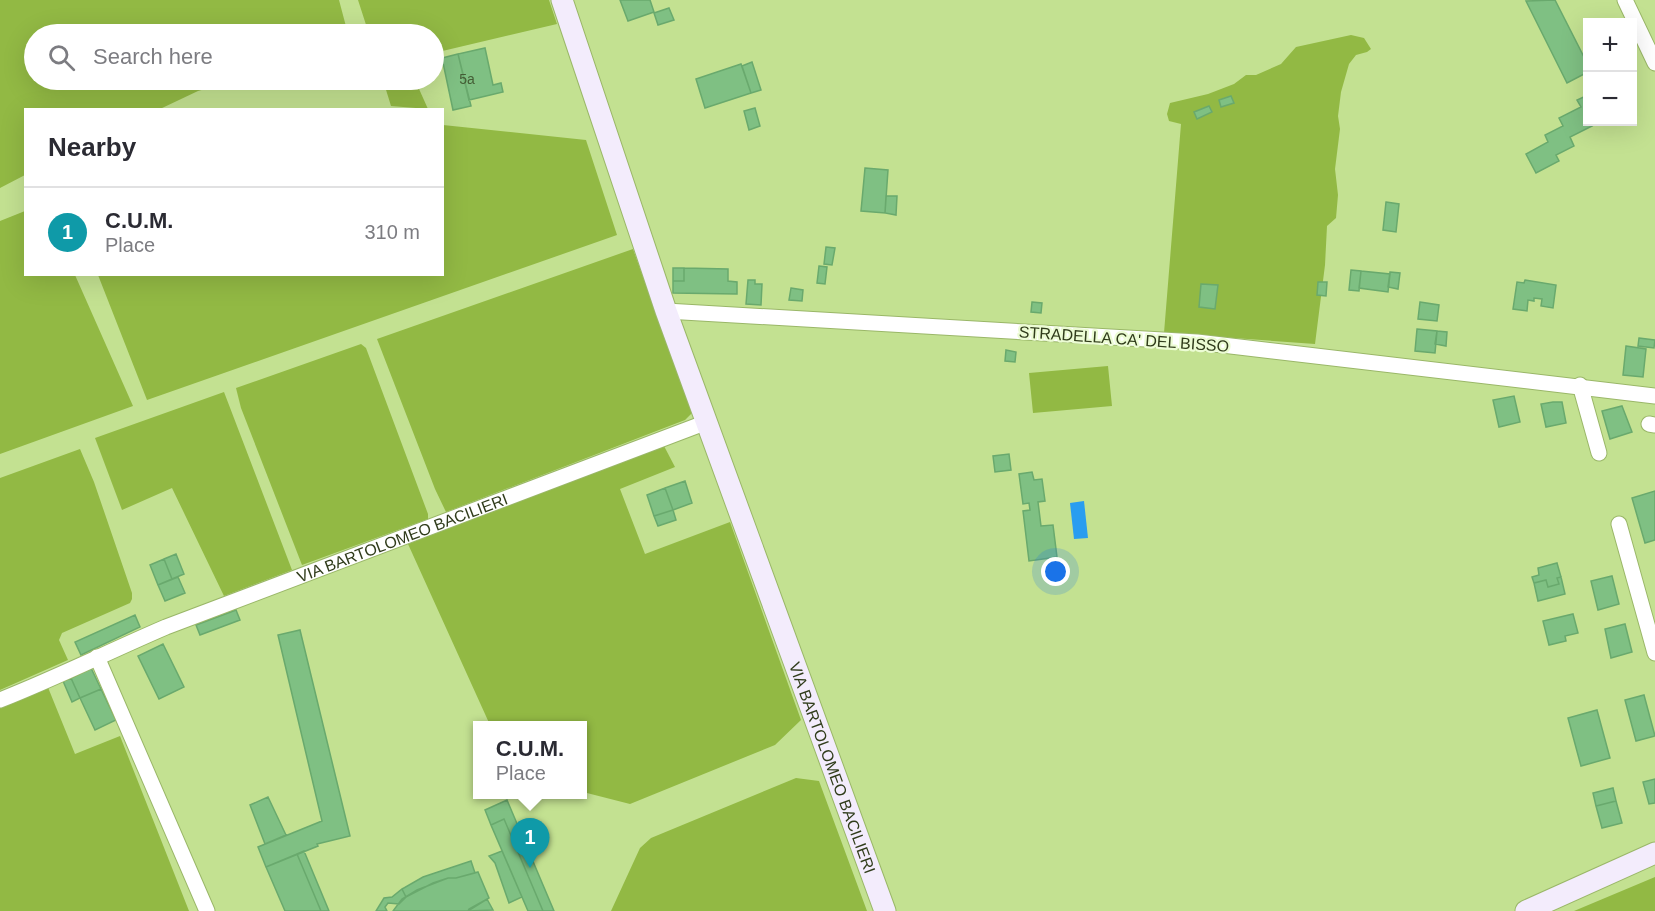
<!DOCTYPE html>
<html lang="en">
<head>
<meta charset="utf-8">
<style>
  body { margin:0; font-family:Arial,sans-serif; background:#f2f2f3; color:#2b2b33 }
  .controls { position:absolute; right:18px; top:18px; display:grid; overflow:hidden; border-radius:0px; box-shadow:0 6px 24px #0002 }
  .controls button { width:54px; height:54px; display:grid; place-items:center; padding:0; border:0; border-bottom:2px solid #e1e1e2; background:#fff; color:#2b2b33; font:30px sans-serif }
  .you { position:absolute; left:1056px; top:572px; width:21px; height:21px; margin:-15px; border:4px solid #fff; border-radius:50%; background:#1a73e8; box-shadow:0 0 0 9px #1a73e833 }
  .badge { display:grid; place-items:center; width:39px; height:39px; border-radius:50%; background:#7e3fb4; color:#fff; font-size:20px; font-weight:700 }
  .pin { position:absolute; translate:-50% -50px; filter:drop-shadow(0 2px 3px #0008) }
  .pin::after { content:''; position:absolute; top:32px; width:21px; height:18px; background:inherit; clip-path:polygon(0 0,100% 0,50% 100%) }
  .popup { position:absolute; left:473px; top:721px; width:114px; height:78px; box-sizing:border-box; display:grid; place-content:center; border-radius:0px; background:#fff; filter:drop-shadow(0 2px 4px #0005); font-size:20px; white-space:nowrap; color:#7c7c81 }
  .popup b { font-size:22px; color:#2b2b33 }
  .popup::after { content:''; position:absolute; left:50%; top:100%; margin-left:-12px; border:12px solid transparent; border-top-color:#fff }
  .list { margin:0; padding:0; list-style:none }
  h2 { display:flex; justify-content:space-between; align-items:center; height:78px; margin:0; padding:0 24px; font-size:26px }
  h2 small { font-size:20px; font-weight:400; color:#7c7c81 }
  .list li { display:grid; grid-template-columns:39px 1fr auto; gap:18px; align-items:center; box-sizing:border-box; height:90px; padding:0 24px; border-top:2px solid #e1e1e2 }
  .list b { display:block; font-size:22px; white-space:nowrap }
  .list p { margin:0; font-size:20px; white-space:nowrap; color:#7c7c81 }
  .list em { font-size:20px; font-style:normal; color:#7c7c81 }
  .icon { flex:none; width:33px; height:33px; fill:none; stroke:currentColor; stroke-width:2; stroke-linecap:round; stroke-linejoin:round }
  .map { position:relative; flex:none; width:1655px; height:911px; overflow:hidden }
  .search { position:absolute; background:#fff; box-shadow:0 6px 24px #0002; left:24px; top:24px; width:420px; height:66px; display:flex; align-items:center; gap:15px; box-sizing:border-box; padding:0 21px; border-radius:33px; color:#7c7c81; font-size:22px }
  .panel { position:absolute; background:#fff; box-shadow:0 6px 24px #0002; left:24px; top:108px; width:420px; height:168px; border-radius:0px }
  .map>svg:first-child { display:block }
  .green { fill:#92b944 }
  .water { fill:#299df0 }
  .building { fill:#7fc083; stroke:#69a96d; stroke-width:1.5 }
  .lines { fill:none; stroke-linecap:round; stroke-linejoin:round }
  .street-casing { stroke:#9ab768; stroke-width:17 }
  .secondary-casing { stroke:#9ab768; stroke-width:23 }
  .street { stroke:#fff; stroke-width:15 }
  .secondary { stroke:#f3ecfc; stroke-width:21 }
  .labels { text-anchor:middle; dominant-baseline:central; stroke-width:4.5; stroke-linejoin:round; paint-order:stroke }
  .number-label { font-size:14px; fill:#445d35 }
  .street-label { font-size:16px; fill:#303c1b; stroke:#ecfcd4 }
</style>
</head>
<body>
<div class="map">
<svg width="1655" height="911" viewBox="0 0 1655 911">
  <rect width="100%" height="100%" fill="#c3e191"/>
  <!-- green -->
  <path class="green" d="M0,0H339L348,34H34V80H292L263,87L219,85L198,91L160,109L26,110L25,175L0,188Z
    M358,0H549L557,24L434,53V34H369Z
    M1351,35L1364,38L1371,49L1367,52L1356,55L1349,64L1341,92L1338,116L1340,129L1335,169L1338,195L1336,218L1327,226L1325,265L1315,344L1164,333L1181,124L1169,121L1167,114L1170,103L1208,94L1234,84L1246,75H1256L1281,64L1296,47Z
    M383,80H415L428,109L391,106Z
    M443,125L586,140L617,235L147,400L98,275L442,274Z
    M25,211L26,274L75,275L133,406L0,454V221Z
    M633,249L692,413L685,420L446,512L435,489L377,339Z
    M361,344L366,348L428,514V519L302,565L241,408L236,388Z
    M1108,366L1112,406L1033,413L1029,373Z
    M224,392L292,570L224,596L172,488L122,510L95,438Z
    M664,446L675,467L620,489L645,554L730,522L801,720L775,745L630,804L583,792L582,726L490,725L408,544Z
    M80,449L94,482L132,593V599L130,603L62,633L59,640L68,660L0,690V478Z
    M47,685L75,754L120,736L189,911H0V703Z
    M796,778L819,781L867,911H611L640,848L651,838Z
    M1655,877V911H1574Z"/>
  <!-- water -->
  <path class="water" d="M1084,501L1088,538L1074,539L1070,503Z"/>
  <!-- building -->
  <path class="building" d="M620,0H650L654,12L628,21Z
    M1555,0L1588,65V72L1567,83L1526,1Z
    M669,8L674,20L658,25L654,13Z
    M485,48L493,85L501,83L503,92L469,100L458,54Z
    M458,54L471,106L453,110L442,58Z
    M752,62L761,90L751,93L742,66Z
    M741,64L751,93L705,108L696,79Z
    M1588,95V122L1592,126L1570,137L1574,146L1556,155L1559,161L1536,173L1526,154L1548,142L1545,135L1563,126L1559,118L1581,107L1577,100Z
    M1231,96L1234,103L1221,107L1219,100Z
    M1209,106L1212,112L1197,119L1194,112Z
    M755,108L760,126L749,130L744,111Z
    M865,168L888,170L885,213L861,211Z
    M886,196H897L896,215L885,213Z
    M1386,202L1399,204L1396,232L1383,230Z
    M826,247L835,248L832,265L824,264Z
    M819,266L827,267L825,284L817,283Z
    M673,268H684V281H673Z
    M684,268L728,269V281L737,282V294L673,293V281H684Z
    M1351,270L1361,271L1359,291L1349,290Z
    M1361,271L1390,274L1388,292L1359,288Z
    M1390,272L1400,273L1398,289L1388,287Z
    M748,280H755V284H762L761,305L746,304Z
    M1525,280L1556,285L1553,308L1541,306L1542,299L1534,298V301L1528,300L1527,311L1513,309L1517,282L1524,283Z
    M1318,282H1327L1326,296L1317,295Z
    M1201,284L1218,285L1215,309L1199,307Z
    M791,288L803,290L802,301L789,300Z
    M1032,302L1042,303L1041,313L1031,312Z
    M1420,302L1439,305L1437,321L1418,319Z
    M1417,329L1437,331L1435,353L1415,351Z
    M1437,331L1447,332L1446,346L1435,344Z
    M1639,338L1655,340L1654,348L1638,346Z
    M1626,346L1646,349L1643,377L1623,375Z
    M1006,350L1016,352L1015,362L1005,361Z
    M1514,396L1520,422L1499,427L1493,400Z
    M1553,402H1562L1566,423L1546,427L1541,404Z
    M1622,406L1632,432L1610,439L1602,411Z
    M1009,454L1011,470L995,472L993,456Z
    M1032,472L1034,480L1042,479L1045,501L1038,502L1041,526L1053,525L1057,557L1029,561L1023,511L1030,510L1029,503L1023,504L1019,474Z
    M685,481L692,503L673,510L665,488Z
    M665,488L673,510L654,516L647,495Z
    M1655,491V540L1645,543L1632,498Z
    M673,510L676,520L658,526L654,516Z
    M176,554L184,574L172,579L164,559Z
    M164,559L172,579L158,585L150,565Z
    M1557,563L1561,577L1557,578L1559,584L1548,587L1546,580L1534,583L1532,577L1539,575L1538,568Z
    M1612,576L1619,604L1598,610L1591,581Z
    M178,577L185,593L165,601L158,585Z
    M1561,577L1565,594L1538,601L1534,583L1546,580L1548,587L1559,584L1557,578Z
    M236,610L240,620L200,635L196,625Z
    M1573,614L1578,633L1565,636L1566,641L1549,645L1543,621Z
    M135,615L140,627L81,655L75,642Z
    M1625,624L1632,652L1611,658L1605,629Z
    M300,630L350,836L317,844L318,846L266,867L258,847L322,821L278,635Z
    M163,644L184,687L159,699L138,656Z
    M91,668L101,689L80,698L71,678Z
    M71,678L80,698L72,702L63,681Z
    M101,689L116,720L95,730L80,698Z
    M1644,695L1655,736L1636,741L1625,700Z
    M1597,710L1610,758L1581,766L1568,718Z
    M1655,779V803L1649,804L1643,782Z
    M1613,788L1616,801L1596,806L1593,793Z
    M268,797L286,835L265,844L250,805Z
    M507,800L554,911H543L504,819L491,825L485,810Z
    M1616,801L1622,823L1602,828L1596,806Z
    M504,819L543,911H528L491,825Z
    M304,851L329,911H321L297,854Z
    M502,851L522,897L509,903L495,863L489,856Z
    M297,854L321,911H285L266,867Z
    M471,861L475,873L456,878H448L433,883L406,897L402,889L423,877Z
    M478,872L489,898L468,911H393L402,899L417,890L448,878H456Z
    M402,889L406,897L399,904L388,903L385,907L387,911H376L384,898L392,897Z
    M487,899L493,910L468,911L469,909Z"/>
  <g class="lines">
    <defs>
      <g id="street">
        <path d="M1625,0L1655,63"/>
        <path d="M666,311L1197,342L1655,396"/>
        <path d="M1580,385L1599,453"/>
        <path d="M1649,424L1655,425"/>
        <path d="M1619,524L1655,653"/>
        <path d="M97,657L207,911"/>
        <path id="s1" d="M0,700C56,678 110,651 166,627L707,422"/>
      </g>
      <g id="secondary">
        <path id="s2" d="M562,0L666,311L885,911"/>
        <path d="M1526,911L1655,853"/>
      </g>
    </defs>
    <!-- street casing -->
    <use href="#street" class="street-casing"/>
    <!-- secondary casing -->
    <use href="#secondary" class="secondary-casing"/>
    <!-- street -->
    <use href="#street" class="street"/>
    <!-- secondary -->
    <use href="#secondary" class="secondary"/>
  </g>
  <g class="labels">
    <!-- number labels -->
    <g class="number-label">
      <text x="467" y="79">5a</text>
    </g>
    <!-- street labels -->
    <g class="street-label">
      <text transform="translate(1124 339) rotate(4)">STRADELLA CA' DEL BISSO</text>
      <text stroke="none"><textPath href="#s1" startOffset="434">VIA BARTOLOMEO BACILIERI</textPath></text>
      <text stroke="none"><textPath href="#s2" startOffset="814">VIA BARTOLOMEO BACILIERI</textPath></text>
    </g>
  </g>
</svg>
<div class="controls">
<button>+</button>
<button>−</button>
</div>
<div class="you"></div>
<div class="pin badge" style="left:530px;top:868px;background:#0f9aa8">1</div>
<div class="popup"><b>C.U.M.</b>Place</div>
<div class="search"><svg class="icon" aria-label="search" viewBox="0 0 24 24"><circle cx="10" cy="10" r="6"/><path d="M15 15l6 6"/></svg>Search here</div>
<section class="panel">
<h2>Nearby<small></small></h2>
<ul class="list">
<li><span class="badge" style="background:#0f9aa8">1</span><div><b>C.U.M.</b><p>Place</p></div><em>310 m</em></li>
</ul>
</section>
</div>
</body>
</html>
